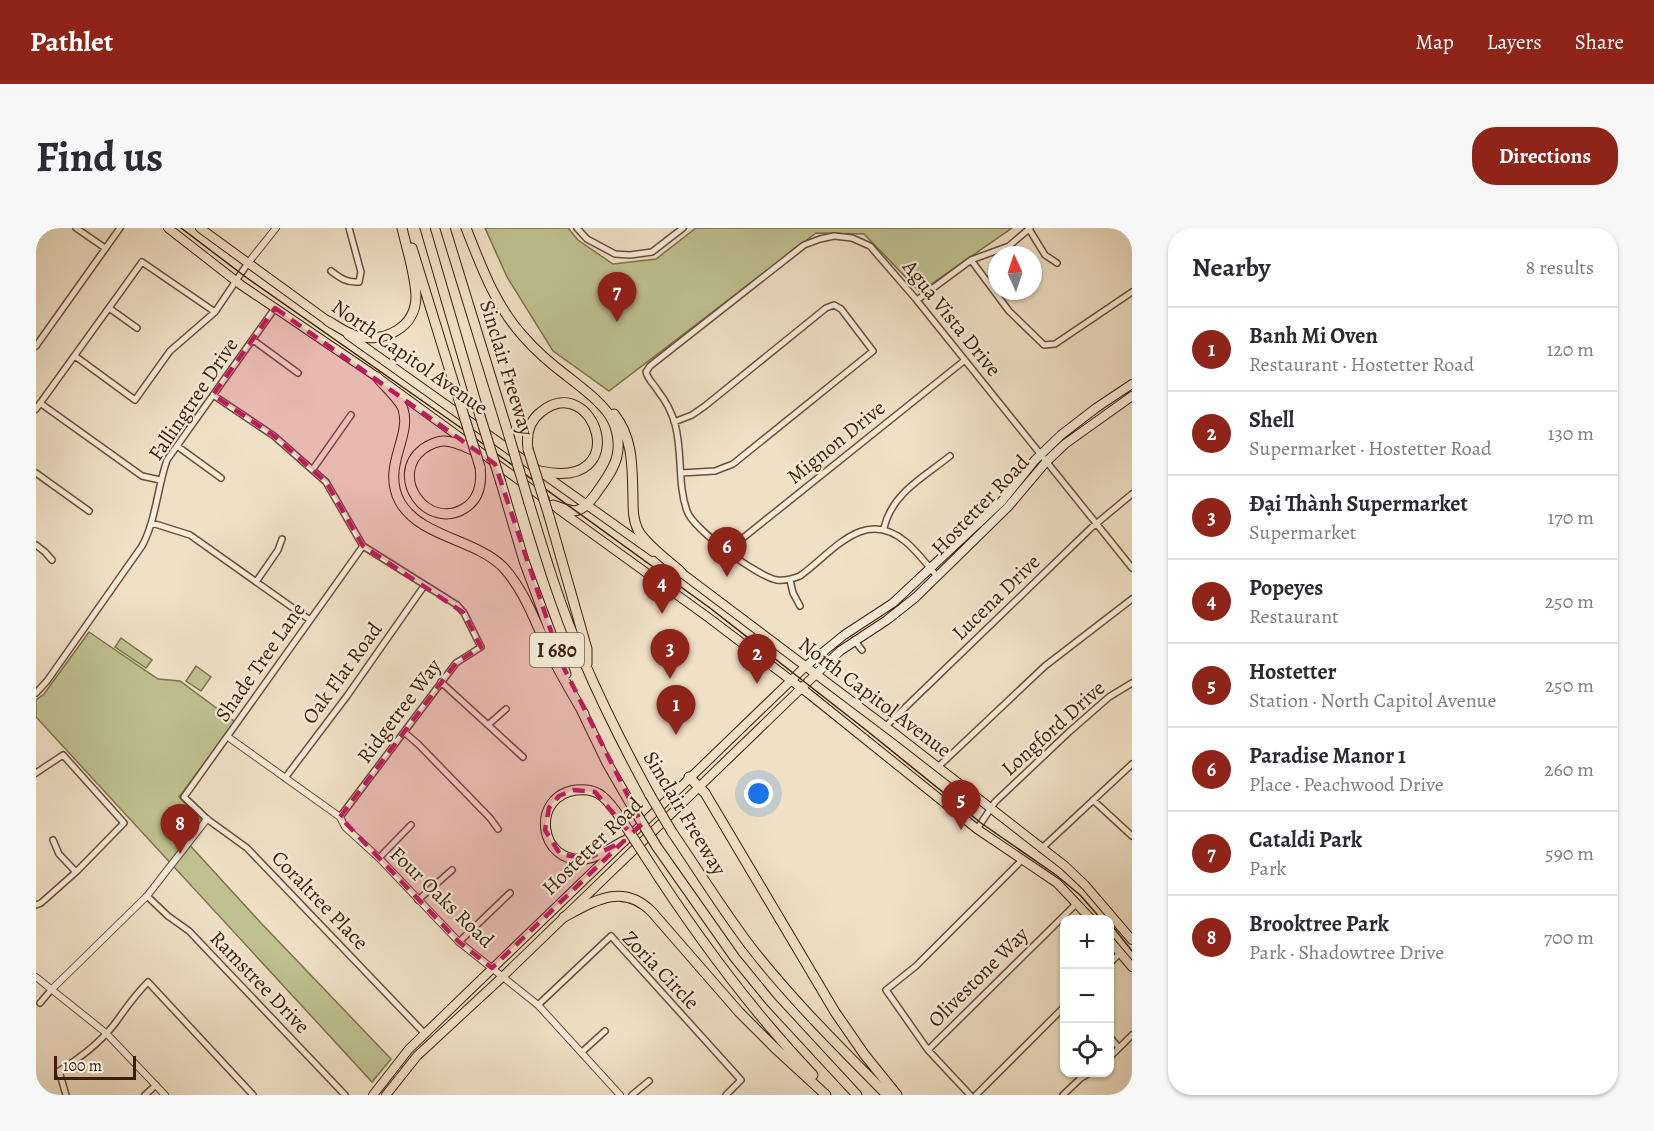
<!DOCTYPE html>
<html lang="en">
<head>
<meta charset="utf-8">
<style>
  body { margin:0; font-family:Alegreya,serif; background:#f7f7f7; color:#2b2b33 }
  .controls { position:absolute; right:18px; bottom:18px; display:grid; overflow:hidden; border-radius:12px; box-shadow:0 2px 4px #0004 }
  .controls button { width:54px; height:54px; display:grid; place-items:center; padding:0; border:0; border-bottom:2px solid #e1e1e2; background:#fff; color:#2b2b33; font:30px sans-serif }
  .compass { position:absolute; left:952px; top:18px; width:54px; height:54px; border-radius:50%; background:#fff; box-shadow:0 2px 4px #0004; rotate:357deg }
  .scale { position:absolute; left:18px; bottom:15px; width:82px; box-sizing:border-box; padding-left:6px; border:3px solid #3e1e09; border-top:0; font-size:16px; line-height:21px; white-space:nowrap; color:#3e1e09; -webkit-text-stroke:4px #f5ecda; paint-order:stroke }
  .you { position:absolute; left:723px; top:566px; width:21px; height:21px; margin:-15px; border:4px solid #fff; border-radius:50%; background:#1a73e8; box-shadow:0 0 0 9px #1a73e833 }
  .badge { display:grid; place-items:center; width:39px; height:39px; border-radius:50%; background:#8f2418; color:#fff; font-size:20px; font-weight:700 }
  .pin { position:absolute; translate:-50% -50px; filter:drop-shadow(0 2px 3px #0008) }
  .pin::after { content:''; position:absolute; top:32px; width:21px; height:18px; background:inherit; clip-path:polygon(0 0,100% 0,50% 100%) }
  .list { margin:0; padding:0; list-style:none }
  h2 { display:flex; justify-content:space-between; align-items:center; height:78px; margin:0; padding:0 24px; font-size:26px }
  h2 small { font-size:20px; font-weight:400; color:#7c7c81 }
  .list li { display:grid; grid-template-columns:39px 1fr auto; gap:18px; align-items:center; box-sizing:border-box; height:84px; padding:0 24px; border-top:2px solid #e1e1e2 }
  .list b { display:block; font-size:22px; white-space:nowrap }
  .list p { margin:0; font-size:20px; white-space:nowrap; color:#7c7c81 }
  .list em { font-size:20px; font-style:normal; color:#7c7c81 }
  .icon { flex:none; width:33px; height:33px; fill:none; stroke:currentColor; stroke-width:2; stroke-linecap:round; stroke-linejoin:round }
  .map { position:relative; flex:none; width:1096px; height:867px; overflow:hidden; border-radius:24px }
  header { display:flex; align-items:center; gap:36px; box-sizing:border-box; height:84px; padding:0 30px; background:#8f2418; color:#fff }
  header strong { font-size:28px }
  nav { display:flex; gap:33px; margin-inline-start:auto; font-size:21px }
  .intro { display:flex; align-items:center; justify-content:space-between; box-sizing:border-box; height:144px; padding:0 36px }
  h1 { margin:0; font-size:42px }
  .button { padding:15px 27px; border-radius:24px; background:#8f2418; color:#fff; font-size:21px; font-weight:700 }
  main { display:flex; gap:36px; padding:0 36px }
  aside { flex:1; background:#fff; border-radius:24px; box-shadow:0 2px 4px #0004 }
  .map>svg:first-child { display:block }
  .green { fill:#c0c191; stroke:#7f704d; stroke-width:1.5 }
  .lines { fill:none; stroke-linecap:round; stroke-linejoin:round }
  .minor-casing { stroke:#6a4f38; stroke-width:8 }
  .tertiary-casing { stroke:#6a4f38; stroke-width:8 }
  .secondary-casing { stroke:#3e1e09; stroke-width:10 }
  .primary-casing { stroke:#3e1e09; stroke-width:10 }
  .motorway-casing { stroke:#3e1e09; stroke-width:11 }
  .minor { stroke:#f5ecda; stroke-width:5 }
  .tertiary { stroke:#f5ecda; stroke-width:6 }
  .secondary { stroke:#f5ecda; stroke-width:8 }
  .primary { stroke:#f0e1c6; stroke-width:8 }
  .motorway { stroke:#f0e1c6; stroke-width:9 }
  .tram { stroke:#3e1e09; stroke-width:1.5 }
  .motorway-bridge-casing { stroke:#3e1e09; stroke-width:11; stroke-linecap:butt }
  .motorway-bridge { stroke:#f0e1c6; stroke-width:9 }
  .marked { fill:#c2185b; fill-opacity:0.2; stroke:#c2185b; stroke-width:4.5; stroke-dasharray:12 8; stroke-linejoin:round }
  .labels { text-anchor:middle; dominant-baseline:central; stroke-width:4.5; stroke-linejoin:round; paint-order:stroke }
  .shield { fill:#f5ecda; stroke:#755c48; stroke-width:1.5 }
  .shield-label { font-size:20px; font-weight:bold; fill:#3e1e09 }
  .street-label { font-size:21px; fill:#3e1e09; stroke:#f5ecda }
</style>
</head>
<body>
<header>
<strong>Pathlet</strong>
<nav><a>Map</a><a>Layers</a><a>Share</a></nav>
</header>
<div class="intro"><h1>Find us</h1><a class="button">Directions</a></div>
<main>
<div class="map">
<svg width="1096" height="867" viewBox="0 0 1096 867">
  <rect width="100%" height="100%" fill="#f0e1c6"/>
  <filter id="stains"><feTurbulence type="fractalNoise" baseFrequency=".00333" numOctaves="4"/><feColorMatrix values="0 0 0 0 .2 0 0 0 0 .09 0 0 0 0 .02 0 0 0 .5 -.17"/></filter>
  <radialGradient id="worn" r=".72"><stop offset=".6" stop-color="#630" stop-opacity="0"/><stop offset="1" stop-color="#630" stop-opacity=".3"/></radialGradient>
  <!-- green -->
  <path class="green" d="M449,0H532L542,12L577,36L620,31L660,0H976L884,64L828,6L780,5L573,163L517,123L471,49Z
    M53,404L122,451L144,453L199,494L143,569L166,593L150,613L225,695L355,831L336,854L0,489V472L8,466Z
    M85,410L116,432L110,440L79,419Z
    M160,438L175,449L165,463L150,453Z"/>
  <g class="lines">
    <defs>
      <path id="minor" d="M40,0L69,20
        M541,0L551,11L579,26L594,27L616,24L647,0
        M993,1L1009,27L1021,35
        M935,32L973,83L1008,117L1019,116L1096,64
        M295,43C304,50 311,55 323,54L325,44L313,0
        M881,72L935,32L973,18L994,0
        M73,80L101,100
        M217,112L262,145
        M0,118L84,0
        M39,128L99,172L134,123L179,84L212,35
        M177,167L238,208L290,254L327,318L421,377L428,385L445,419L420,435L304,589
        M4,175L106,248L124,252
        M0,181L106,34L179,84
        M638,194L656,187L669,178L790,80L798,77L805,81L837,123L697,236L679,243L645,245
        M141,218L185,250
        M277,241L315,187
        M0,245L53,283
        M116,295L154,307L274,392
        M848,300C856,265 888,249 914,228
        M0,317L9,324L16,332
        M327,318L148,569L171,591L211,620L389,806
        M692,322L929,132
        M901,348C891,337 881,323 870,314C828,279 798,323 764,348C756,351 749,353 741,352C722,349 657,301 651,283C641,255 647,225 639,196C636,185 629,172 622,163C618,156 612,152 610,144L614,138L768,17L784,11L798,8L816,10L834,18L879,70L1096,340
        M754,352L757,365L764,378
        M220,354L242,322L246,311
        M818,412L826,422
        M405,454L487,529
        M0,465L11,453L106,318C120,292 121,261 131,232L239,80
        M453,496L470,481
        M849,499L1055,300L1096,266
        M368,504L382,516L454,590L462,601
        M902,539L1009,438L1096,371
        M0,545L27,527L88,595L40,644L5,675L0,677
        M249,550L311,468L388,358
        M1057,572L1096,608
        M941,601L959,574L1033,504L1073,469L1096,455
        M17,612L23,626L40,644
        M1005,621L1096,536
        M343,630L375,597
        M111,668L132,688L153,703L309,867
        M382,672L416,642
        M423,714L474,665
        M1074,735L1084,725
        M4,775L15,762
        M502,777L575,708L705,852L690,867
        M1074,809L1083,820
        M892,822L1041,675
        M546,824L569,803
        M1074,829L1096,807
        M30,867L23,843C46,829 70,810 85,787C95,773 100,766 112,754L217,867
        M109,867L120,857
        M596,867L613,853
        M934,867L892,822L850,762L880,738L986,632
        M940,867L1028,779
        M1027,867L1045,850L1055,844"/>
      <path id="tertiary" d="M212,35L240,0
        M192,509L304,589L309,599L343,630L423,714L502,777L584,867
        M0,749L70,805L129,867
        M15,762L111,668L171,591"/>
      <path id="secondary" d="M770,438L808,407L857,375L966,273L999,232L1025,207L1060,180L1096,156
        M780,446L804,423L851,392L880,369L972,279L1010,234L1029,216L1096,168"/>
      <path id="primary" d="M132,0L205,57L341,149L509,271
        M164,0L296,96
        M312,107L617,324
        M522,281L673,390L773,466L941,601L1021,655L1056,692
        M639,340L862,508L1029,638L1049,657L1096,712
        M1074,713L1096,739
        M337,867L373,821L770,438
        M350,867L381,828L461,754L780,446"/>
      <path id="motorway" d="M389,0L444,188
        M409,0L473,208
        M430,0C445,38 459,77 487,108C500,123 515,136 531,148C546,160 563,172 574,188C581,199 584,215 581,228C578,242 567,255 559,267C544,287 539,285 517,277
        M376,20L423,172
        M292,93C301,98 310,105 321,108C348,115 380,100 380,68C379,45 371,22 366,0
        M341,149C347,157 364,172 367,181C376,209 345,239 364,274C384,309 439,311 467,339C488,362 498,391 511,419C522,442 535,464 548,486
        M578,186C598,211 596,241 597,270C597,281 597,292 602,302C609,316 633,333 645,344
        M492,221C490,206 493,193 505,184C558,141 600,264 504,243
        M443,225C433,221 420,213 408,213C401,213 393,217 387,221C352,248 391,304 429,280C443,271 446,255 444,239
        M465,255L488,333L530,446
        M493,275C509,328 525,381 547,431C567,478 590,523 614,567
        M513,288L551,421V436
        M545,481L571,535L597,580
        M653,549L669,565L799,784L828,826L861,867
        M587,594C581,585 575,575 566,568C559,562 549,561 540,562C494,568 502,637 550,631C563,629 576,619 588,613
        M636,604C662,642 686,681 714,718C755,771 804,819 851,867
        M621,619L699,730L735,774L821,867
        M609,628C659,706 713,780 777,847
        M528,689C558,673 587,654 616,684L703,784L741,822L790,867"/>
    </defs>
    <!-- minor casing -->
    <use href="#minor" class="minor-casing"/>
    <!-- tertiary casing -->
    <use href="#tertiary" class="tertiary-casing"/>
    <!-- secondary casing -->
    <use href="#secondary" class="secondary-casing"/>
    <!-- primary casing -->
    <use href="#primary" class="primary-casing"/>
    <!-- motorway casing -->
    <use href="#motorway" class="motorway-casing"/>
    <!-- minor -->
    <use href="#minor" class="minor"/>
    <!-- tertiary -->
    <use href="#tertiary" class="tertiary"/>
    <!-- secondary -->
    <use href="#secondary" class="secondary"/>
    <!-- primary -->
    <use href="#primary" class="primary"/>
    <!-- motorway -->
    <use href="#motorway" class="motorway"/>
    <!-- tram -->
    <path class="tram" d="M145,0L211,50L425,200L674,380L830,502L945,595L1020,647L1044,667L1066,692
      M1074,695L1096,723"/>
    <defs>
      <path id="motorway-bridge" d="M423,172L444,239
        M444,188L465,255
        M473,208L493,275
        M492,221L513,288
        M614,567L636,604
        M597,580L621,619
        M587,594L609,628"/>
    </defs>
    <!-- motorway-bridge casing -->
    <use href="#motorway-bridge" class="motorway-bridge-casing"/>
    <!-- motorway-bridge -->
    <use href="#motorway-bridge" class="motorway-bridge"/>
  </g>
  <!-- marked area -->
  <path class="marked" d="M239,80L459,236L526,436L606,596L595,606L559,564L537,562L523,568L513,580L509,602L524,626L551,631L588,613L456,740L423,714L304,589L420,435L445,419L428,385L327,318L290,254L238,208L177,167Z"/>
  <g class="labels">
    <!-- shield labels -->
    <rect class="shield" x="494" y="405" width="54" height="34" rx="4.5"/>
    <g class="shield-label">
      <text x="521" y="422">I 680</text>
    </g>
    <!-- street labels -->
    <g class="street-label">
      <text transform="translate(916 90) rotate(51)">Agua Vista Drive</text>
      <text transform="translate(374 129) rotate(35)">North Capitol Avenue</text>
      <text transform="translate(471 140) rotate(73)">Sinclair Freeway</text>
      <text transform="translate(157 171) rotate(-56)">Fallingtree Drive</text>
      <text transform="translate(800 214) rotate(-39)">Mignon Drive</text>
      <text transform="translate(944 277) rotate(-46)">Hostetter Road</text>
      <text transform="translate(960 369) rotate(-44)">Lucena Drive</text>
      <text transform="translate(224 434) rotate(-55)">Shade Tree Lane</text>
      <text transform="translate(306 445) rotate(-54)">Oak Flat Road</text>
      <text transform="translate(839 469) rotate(37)">North Capitol Avenue</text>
      <text transform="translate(363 483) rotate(-53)">Ridgetree Way</text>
      <text transform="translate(1017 500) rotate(-42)">Longford Drive</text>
      <text transform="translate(649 585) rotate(59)">Sinclair Freeway</text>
      <text transform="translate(556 618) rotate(-44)">Hostetter Road</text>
      <text transform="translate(406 669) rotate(44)">Four Oaks Road</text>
      <text transform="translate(284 672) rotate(46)">Coraltree Place</text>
      <text transform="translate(625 742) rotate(46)">Zoria Circle</text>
      <text transform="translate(942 749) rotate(-45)">Olivestone Way</text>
      <text transform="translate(224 754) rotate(46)">Ramstree Drive</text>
    </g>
  </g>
  <rect width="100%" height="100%" filter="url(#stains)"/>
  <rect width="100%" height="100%" fill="url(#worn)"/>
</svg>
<div class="controls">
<button>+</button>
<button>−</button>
<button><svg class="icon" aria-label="locate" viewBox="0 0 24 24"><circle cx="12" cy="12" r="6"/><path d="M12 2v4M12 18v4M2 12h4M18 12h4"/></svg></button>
</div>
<svg class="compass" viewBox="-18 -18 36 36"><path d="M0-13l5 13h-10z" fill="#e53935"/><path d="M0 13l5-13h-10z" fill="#7c7c81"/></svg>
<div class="scale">100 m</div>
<div class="you"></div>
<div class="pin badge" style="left:640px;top:507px">1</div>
<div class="pin badge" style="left:721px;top:456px">2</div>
<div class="pin badge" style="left:634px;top:451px">3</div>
<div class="pin badge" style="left:626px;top:386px">4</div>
<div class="pin badge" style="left:925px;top:602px">5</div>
<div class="pin badge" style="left:691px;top:349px">6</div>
<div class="pin badge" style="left:581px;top:94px">7</div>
<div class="pin badge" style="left:144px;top:626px">8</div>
</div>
<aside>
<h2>Nearby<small>8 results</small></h2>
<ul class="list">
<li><span class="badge">1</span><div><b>Banh Mi Oven</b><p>Restaurant · Hostetter Road</p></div><em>120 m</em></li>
<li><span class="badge">2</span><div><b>Shell</b><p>Supermarket · Hostetter Road</p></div><em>130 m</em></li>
<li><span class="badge">3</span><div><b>Đại Thành Supermarket</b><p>Supermarket</p></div><em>170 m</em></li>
<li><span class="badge">4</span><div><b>Popeyes</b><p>Restaurant</p></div><em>250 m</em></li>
<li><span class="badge">5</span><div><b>Hostetter</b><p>Station · North Capitol Avenue</p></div><em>250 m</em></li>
<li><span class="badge">6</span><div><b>Paradise Manor 1</b><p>Place · Peachwood Drive</p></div><em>260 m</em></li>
<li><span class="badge">7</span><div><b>Cataldi Park</b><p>Park</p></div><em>590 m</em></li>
<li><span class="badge">8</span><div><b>Brooktree Park</b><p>Park · Shadowtree Drive</p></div><em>700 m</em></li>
</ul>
</aside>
</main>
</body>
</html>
